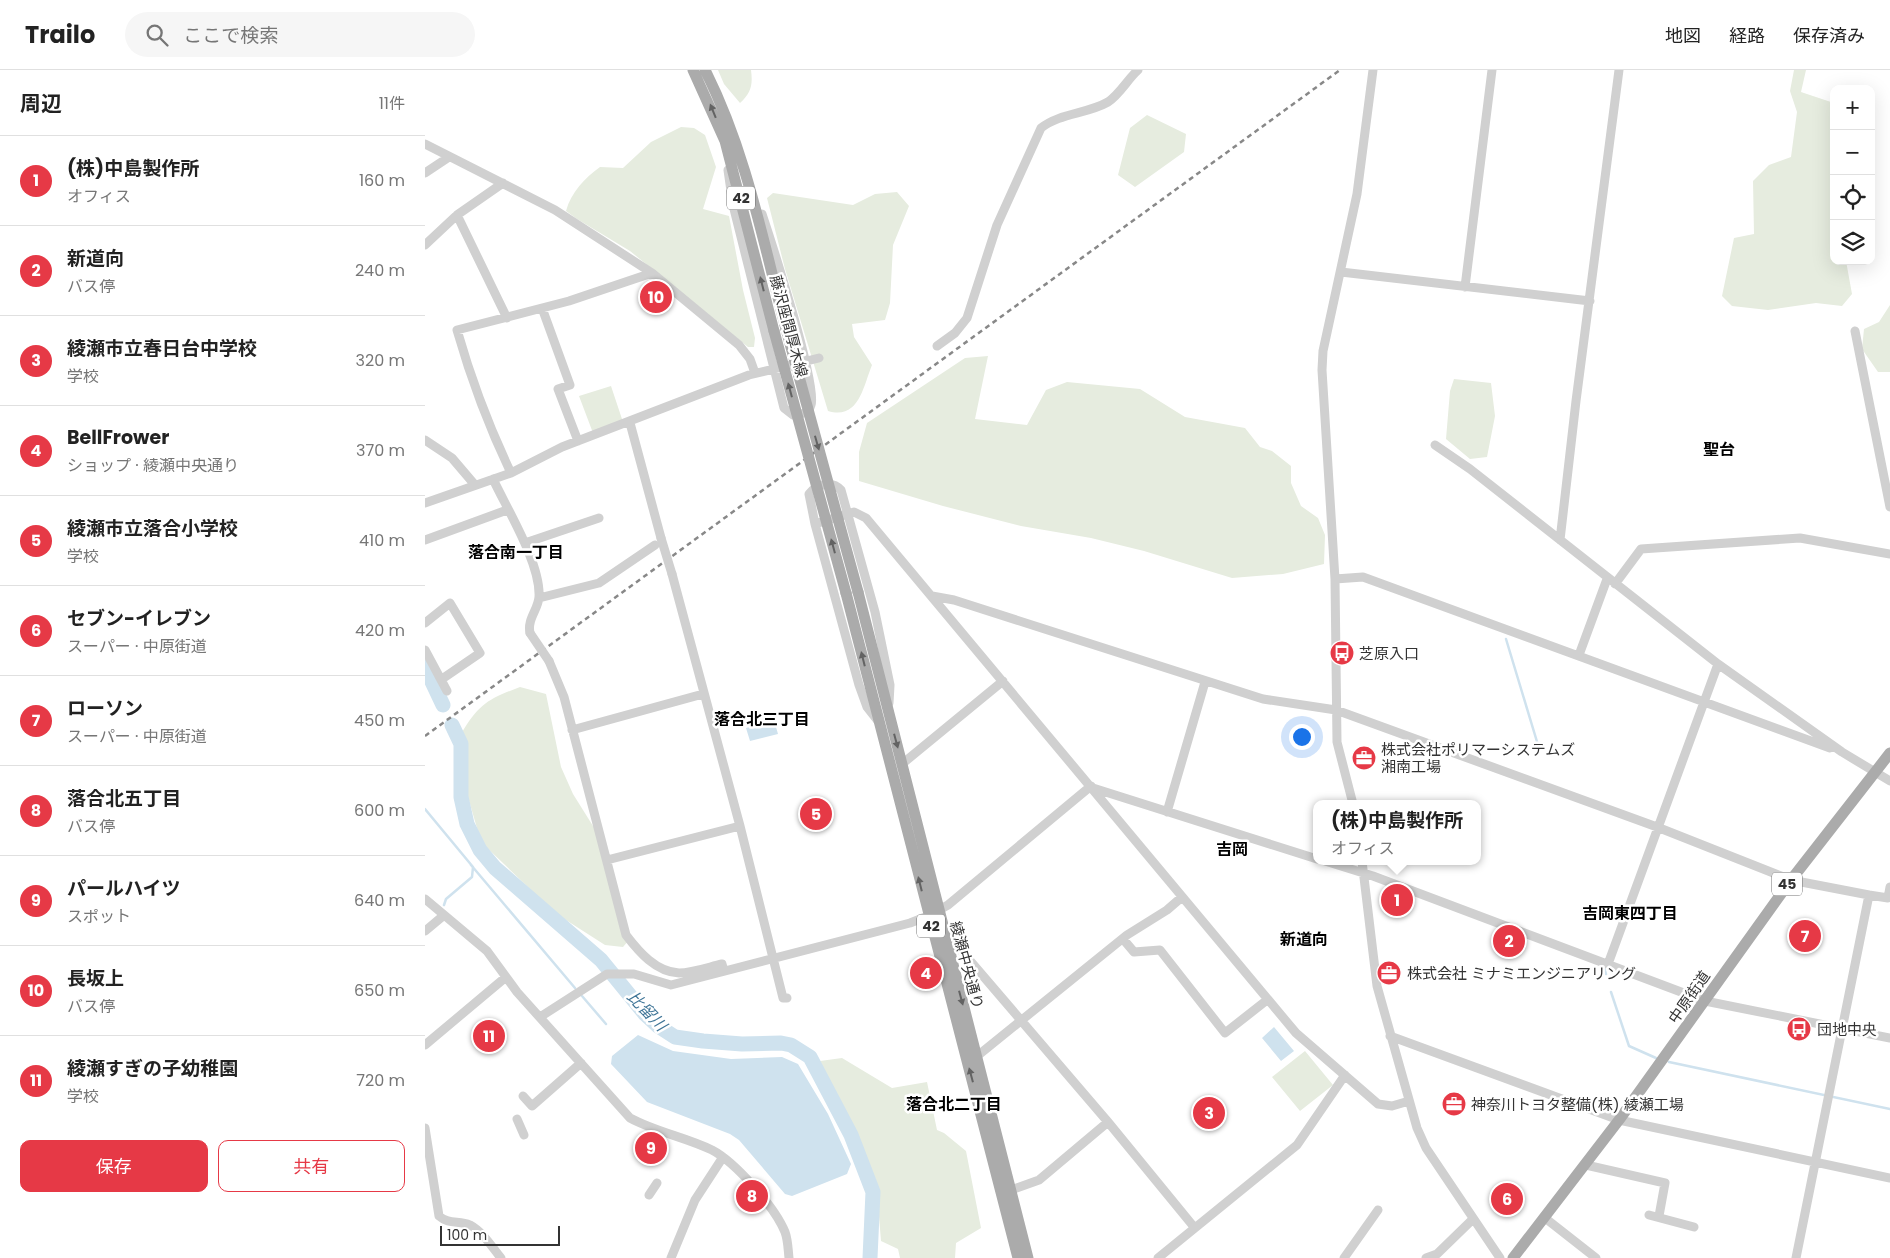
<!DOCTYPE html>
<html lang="ja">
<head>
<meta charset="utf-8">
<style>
  body { margin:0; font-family:Poppins,"Noto Sans JP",sans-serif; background:#f6f6f6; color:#222 }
  .controls { position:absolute; right:15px; top:15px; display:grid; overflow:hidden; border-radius:10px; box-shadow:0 5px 20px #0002 }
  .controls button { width:45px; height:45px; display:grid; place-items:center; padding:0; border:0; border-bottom:1px solid #e0e0e0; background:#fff; color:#222; font:25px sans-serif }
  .scale { position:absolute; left:15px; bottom:12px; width:120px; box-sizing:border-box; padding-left:5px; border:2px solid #333; border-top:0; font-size:14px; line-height:18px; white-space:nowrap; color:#333; -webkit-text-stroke:4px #fff; paint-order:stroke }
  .you { position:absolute; left:876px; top:666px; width:18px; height:18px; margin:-12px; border:4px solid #fff; border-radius:50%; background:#1a73e8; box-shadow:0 0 0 8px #1a73e833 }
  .badge { display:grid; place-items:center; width:32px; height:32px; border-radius:50%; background:#e63946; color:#fff; font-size:16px; font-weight:700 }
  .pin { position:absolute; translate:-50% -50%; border:2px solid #fff; box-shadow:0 1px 5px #0006 }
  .popup { position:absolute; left:888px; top:730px; width:168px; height:65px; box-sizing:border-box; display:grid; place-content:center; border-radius:10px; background:#fff; filter:drop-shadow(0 1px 4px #0005); font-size:16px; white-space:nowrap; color:#767676 }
  .popup b { font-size:19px; color:#222 }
  .popup::after { content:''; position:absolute; left:50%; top:100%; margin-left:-10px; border:10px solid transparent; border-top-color:#fff }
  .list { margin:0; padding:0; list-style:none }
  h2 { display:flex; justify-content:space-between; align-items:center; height:65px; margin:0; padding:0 20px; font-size:21px }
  h2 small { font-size:16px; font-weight:400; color:#767676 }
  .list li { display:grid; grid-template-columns:32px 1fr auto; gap:15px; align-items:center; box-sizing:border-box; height:90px; padding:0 20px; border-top:1px solid #e0e0e0 }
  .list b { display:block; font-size:19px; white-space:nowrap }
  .list p { margin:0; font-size:16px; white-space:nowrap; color:#767676 }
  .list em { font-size:16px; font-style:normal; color:#767676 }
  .actions { display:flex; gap:10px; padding:15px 20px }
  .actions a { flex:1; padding:11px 0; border:1px solid #e63946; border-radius:10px; text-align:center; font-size:18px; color:#e63946 }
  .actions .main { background:#e63946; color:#fff }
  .icon { flex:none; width:28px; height:28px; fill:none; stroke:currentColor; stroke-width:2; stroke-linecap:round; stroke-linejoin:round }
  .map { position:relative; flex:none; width:1465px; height:1188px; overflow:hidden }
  header { display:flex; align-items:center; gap:30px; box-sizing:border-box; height:70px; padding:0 25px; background:#fff; border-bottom:1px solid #e0e0e0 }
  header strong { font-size:24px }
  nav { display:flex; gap:28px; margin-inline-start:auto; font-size:18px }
  .search { width:350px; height:45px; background:#f6f6f6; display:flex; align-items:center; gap:12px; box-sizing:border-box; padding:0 18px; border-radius:28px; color:#767676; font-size:19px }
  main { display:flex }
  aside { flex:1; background:#fff }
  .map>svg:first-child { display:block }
  .green { fill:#e6ecdf }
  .water { fill:#cfe2ee }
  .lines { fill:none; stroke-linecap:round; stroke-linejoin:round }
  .stream { stroke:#cfe2ee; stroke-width:2.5 }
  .river { stroke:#cfe2ee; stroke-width:15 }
  .minor { stroke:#d0d0d0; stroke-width:9 }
  .major { stroke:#ababab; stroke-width:11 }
  .rail { stroke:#888; stroke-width:2.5; stroke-dasharray:5 4; stroke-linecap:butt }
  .minor-bridge { stroke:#d0d0d0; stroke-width:9 }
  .major-bridge { stroke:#ababab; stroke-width:11 }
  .oneway { fill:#636363 }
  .labels { text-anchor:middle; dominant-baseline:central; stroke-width:5; stroke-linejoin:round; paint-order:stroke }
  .shield { fill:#fff; stroke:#707070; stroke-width:1 }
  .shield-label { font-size:14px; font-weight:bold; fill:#333 }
  .street-label { font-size:15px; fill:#333; stroke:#fff }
  .poi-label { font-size:15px; fill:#333; stroke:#fff; text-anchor:start }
  .neighbourhood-label { font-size:16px; font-weight:bold; fill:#000; stroke:#fff }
  .water-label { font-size:16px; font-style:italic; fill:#3f7597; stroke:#fff }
</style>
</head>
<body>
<header>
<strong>Trailo</strong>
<div class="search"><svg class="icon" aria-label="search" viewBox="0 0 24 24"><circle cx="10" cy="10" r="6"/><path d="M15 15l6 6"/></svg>ここで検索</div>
<nav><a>地図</a><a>経路</a><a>保存済み</a></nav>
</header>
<main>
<aside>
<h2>周辺<small>11件</small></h2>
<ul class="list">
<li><span class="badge">1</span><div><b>(株)中島製作所</b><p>オフィス</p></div><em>160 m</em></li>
<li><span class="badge">2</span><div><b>新道向</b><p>バス停</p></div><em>240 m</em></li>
<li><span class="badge">3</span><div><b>綾瀬市立春日台中学校</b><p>学校</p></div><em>320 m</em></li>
<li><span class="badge">4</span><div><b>BellFrower</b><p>ショップ · 綾瀬中央通り</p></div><em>370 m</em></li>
<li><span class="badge">5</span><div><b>綾瀬市立落合小学校</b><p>学校</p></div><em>410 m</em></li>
<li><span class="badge">6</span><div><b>セブン-イレブン</b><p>スーパー · 中原街道</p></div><em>420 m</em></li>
<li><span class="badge">7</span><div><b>ローソン</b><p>スーパー · 中原街道</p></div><em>450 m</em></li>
<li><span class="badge">8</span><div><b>落合北五丁目</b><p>バス停</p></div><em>600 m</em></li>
<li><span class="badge">9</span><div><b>パールハイツ</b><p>スポット</p></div><em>640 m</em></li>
<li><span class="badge">10</span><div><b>長坂上</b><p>バス停</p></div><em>650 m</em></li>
<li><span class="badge">11</span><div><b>綾瀬すぎの子幼稚園</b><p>学校</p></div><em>720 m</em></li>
</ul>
<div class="actions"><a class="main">保存</a><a>共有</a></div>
</aside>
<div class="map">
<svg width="1465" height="1188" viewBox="0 0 1465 1188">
  <rect width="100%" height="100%" fill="#fff"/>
  <!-- green -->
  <path class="green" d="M293,0H326C328,15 326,23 315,33L299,14Z
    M1369,0H1381L1376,22L1409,33V191H1421L1427,224L1417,236L1391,233L1343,240L1307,236L1297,226L1309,168L1329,164L1328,111L1344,95L1366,87L1372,42L1365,21Z
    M722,45L761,64L759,82L710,117L693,105L705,58Z
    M256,57L269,58L280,65L291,97L278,139L304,146L318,220L330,268L329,277H323L205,181L152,149L141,141C146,122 160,108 175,97L198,98L226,72Z
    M472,122L484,136L468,175L465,233L460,250L427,254L429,267L447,295C438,317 434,350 403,341L360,199L342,128L348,123L428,135L450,124Z
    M1465,235V302H1453L1437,279L1439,259L1454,252Z
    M563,286L550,349L602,355L621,320L642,312L715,319L760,347L820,358L835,377L847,381L866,396V413L876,436L893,448L900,465L899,494L858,504L807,508L719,481L666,468L596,456L518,436L434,411V382L442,353L540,288Z
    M1029,309L1066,313L1070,346L1062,387L1045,389L1021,369L1025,321Z
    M186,316L198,352L168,363L154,326Z
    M95,617L121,624L136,697L148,724L173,764L204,870L198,877L180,875L130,843L56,772L43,727L41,693L36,664C54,634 63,629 95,617Z
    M880,981L908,1015L875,1041L847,1007Z
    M417,988L467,1018L502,1012L512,1060L519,1063L541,1081L556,1158L531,1173L530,1188H475L473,1179L456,1171L451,1110L395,991Z"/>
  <!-- water -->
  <path class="water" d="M349,650L353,664L325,671L321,658Z
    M849,957L869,981L856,991L837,968Z
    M213,965L248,981L306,989L357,987L373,994L403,1044L426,1094L422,1104L367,1126L360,1124L314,1070L305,1064L222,1032L186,994L187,986Z"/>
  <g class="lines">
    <!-- stream -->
    <path class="stream" d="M1081,569L1113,675
      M0,739L48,797L47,807L21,829L19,835
      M46,795L150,918
      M1179,897L1181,904
      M1186,922L1204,976L1231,988
      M157,926L181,954
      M1244,992L1465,1039"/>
    <!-- river -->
    <path class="river" d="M0,597L18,635
      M27,655L36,674V727L42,754L55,780L70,798L176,890L220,944L233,956L250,967L278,971L317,974L356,973L366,975L385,987L426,1065L448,1122L445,1188"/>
    <!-- minor -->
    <path class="minor" d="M0,74L130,140L227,203L314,275L325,289L330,303
      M303,100L308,135L359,338L368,345C375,345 384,343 386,335C393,316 346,171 337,144
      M0,103L24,87
      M32,145L82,248
      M0,175L32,145L78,113
      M916,202L1165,231
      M1040,217L1067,0
      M117,238L145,315L133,319L153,371
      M1430,261L1465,437
      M512,276L530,263L542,248L572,155L616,58C635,43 662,44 683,32C695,24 702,10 713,0
      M205,353L236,468
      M0,370L27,388L50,415
      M1010,375L1045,399L1293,594L1417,682L1465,711
      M86,403C64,357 46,309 32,260L144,231L227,203
      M68,409C82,439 116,494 114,527C113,540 102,549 105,563
      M0,433L86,403L137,377L324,305L394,288
      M390,454L384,424C392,414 407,410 416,420L450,542L465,615L464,633
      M0,470L82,440
      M1135,470L1151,331L1194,0
      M100,473L174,448
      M247,504L315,756L358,928H362
      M910,509L938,507L1405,678
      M1190,514L1216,479L1375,468L1465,484
      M507,526L529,530L838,629L911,640L1232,757L1366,810L1444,825L1371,1188
      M114,528L174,513L230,475
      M0,553L25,533L55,583L17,609
      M0,580L22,621
      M1154,585L1182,509
      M124,591L139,627L201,865C214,882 231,902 254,903C267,903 284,897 297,894L299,901
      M453,651L442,637L434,615L390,454L429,442L441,448L871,963L953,1034L967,1036L984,1031
      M147,660L278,624
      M477,694L578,611
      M668,718L892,789
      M928,734L912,672L910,509L897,300L898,281L932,124L948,0
      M742,742L780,612
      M182,790L315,756
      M900,791L948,806L1280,931L1465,968
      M937,791L952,916L992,1058L1001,1078L1075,1188
      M1444,825L1463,828L1465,817
      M0,829L62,881L92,922L205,1048C231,1062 260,1067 287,1080C310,1092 350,1137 360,1162C363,1170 363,1179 364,1188
      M0,861L18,846
      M698,869L709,882L735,880L800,963L842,930
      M523,881L535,879L683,1052L769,1157
      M1183,894L1293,594
      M115,947L182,904H209L246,915L485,853L503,846L523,835L666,716
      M965,966L1194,1050L1465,1108
      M0,975L81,907
      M551,987L702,865L742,840L757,827
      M98,1026L107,1036L156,993
      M92,1049L99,1065
      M0,1058L14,1146C24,1155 34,1150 45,1155C58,1162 67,1177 76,1188
      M1161,1095L1240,1113L1234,1146
      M586,1120L614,1110L683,1052
      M224,1125L232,1113
      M1224,1145L1269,1157
      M1120,1148L1171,1188
      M246,1188L270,1130L298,1087
      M733,1188L872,1075L920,1005
      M919,1188L953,1140
      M1001,1188L1012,1184L1048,1149"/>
    <!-- major -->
    <path class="major" d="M268,0L300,71L349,261
      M280,0C321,81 338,171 361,259
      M433,522L603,1188
      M421,523L593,1188
      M1088,1188L1194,1050L1366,810L1465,683"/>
    <!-- rail -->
    <path class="rail" d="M0,666L915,0"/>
    <!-- minor-bridge -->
    <path class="minor-bridge" d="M236,468L247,504
      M105,563L124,591"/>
    <!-- major-bridge -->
    <path class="major-bridge" d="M361,259L433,522
      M349,261L421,523"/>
  </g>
  <!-- one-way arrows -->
  <defs><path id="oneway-solid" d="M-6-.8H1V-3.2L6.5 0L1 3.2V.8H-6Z" transform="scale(1.25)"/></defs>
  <g class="oneway">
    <use href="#oneway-solid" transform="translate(288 41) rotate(-112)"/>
    <use href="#oneway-solid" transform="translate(337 214) rotate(-104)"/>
    <use href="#oneway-solid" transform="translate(365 320) rotate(-105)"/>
    <use href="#oneway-solid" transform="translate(392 373) rotate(74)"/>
    <use href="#oneway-solid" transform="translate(408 476) rotate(-105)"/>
    <use href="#oneway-solid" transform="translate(438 589) rotate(-104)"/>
    <use href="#oneway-solid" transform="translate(471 671) rotate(75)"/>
    <use href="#oneway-solid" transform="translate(495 814) rotate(-104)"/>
    <use href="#oneway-solid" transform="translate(536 928) rotate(75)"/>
    <use href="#oneway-solid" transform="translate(546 1005) rotate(-105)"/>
  </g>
  <!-- icons -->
  <defs>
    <symbol id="bus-disc" viewBox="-11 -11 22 22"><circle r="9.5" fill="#e63946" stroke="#fff"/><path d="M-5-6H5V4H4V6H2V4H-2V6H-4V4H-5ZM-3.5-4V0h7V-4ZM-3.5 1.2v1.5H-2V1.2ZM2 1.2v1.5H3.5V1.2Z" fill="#fff"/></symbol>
    <symbol id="office-disc" viewBox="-11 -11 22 22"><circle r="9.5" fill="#e63946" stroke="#fff"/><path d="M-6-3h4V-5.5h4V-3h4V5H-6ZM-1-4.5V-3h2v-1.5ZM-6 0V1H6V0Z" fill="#fff"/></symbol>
  </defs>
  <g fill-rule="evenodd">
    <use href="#bus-disc" x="903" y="569" width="28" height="28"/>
    <use href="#office-disc" x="925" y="674" width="28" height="28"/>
    <use href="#office-disc" x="950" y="889" width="28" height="28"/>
    <use href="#bus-disc" x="1360" y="945" width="28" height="28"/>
    <use href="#office-disc" x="1015" y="1020" width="28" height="28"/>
  </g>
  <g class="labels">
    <!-- shield labels -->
    <g class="shield">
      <rect x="302" y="116.5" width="28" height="23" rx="4"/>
      <rect x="1347" y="802.5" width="30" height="23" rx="4"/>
      <rect x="492" y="844.5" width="28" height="23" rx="4"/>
    </g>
    <g class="shield-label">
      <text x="316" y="128">42</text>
      <text x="1362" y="814">45</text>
      <text x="506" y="856">42</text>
    </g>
    <!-- street labels -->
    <g class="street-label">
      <text transform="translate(364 256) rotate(75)">藤沢座間厚木線</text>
      <text transform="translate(542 895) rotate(75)">綾瀬中央通り</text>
      <text transform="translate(1264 927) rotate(-55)">中原街道</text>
    </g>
    <!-- poi labels -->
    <g class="poi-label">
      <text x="934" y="583">芝原入口</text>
      <text x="956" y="679">株式会社ポリマーシステムズ<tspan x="956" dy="17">湘南工場</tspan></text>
      <text x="982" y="903">株式会社 ミナミエンジニアリング</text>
      <text x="1392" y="959">団地中央</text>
      <text x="1046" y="1034">神奈川トヨタ整備(株) 綾瀬工場</text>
    </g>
    <!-- neighbourhood labels -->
    <g class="neighbourhood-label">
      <text x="1294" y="379">聖台</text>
      <text x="91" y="482">落合南一丁目</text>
      <text x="337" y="649">落合北三丁目</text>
      <text x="807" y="779">吉岡</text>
      <text x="1205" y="843">吉岡東四丁目</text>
      <text x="879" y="869">新道向</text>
      <text x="529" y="1034">落合北二丁目</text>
    </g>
    <!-- water labels -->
    <g class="water-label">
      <text transform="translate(222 941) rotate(46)">比留川</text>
    </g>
  </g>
</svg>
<div class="controls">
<button>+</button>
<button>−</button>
<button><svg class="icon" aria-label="locate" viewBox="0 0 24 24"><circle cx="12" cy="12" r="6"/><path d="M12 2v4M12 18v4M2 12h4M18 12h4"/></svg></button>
<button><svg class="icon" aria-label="layers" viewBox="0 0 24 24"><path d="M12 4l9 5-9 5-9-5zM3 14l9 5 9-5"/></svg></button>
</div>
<div class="scale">100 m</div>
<div class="you"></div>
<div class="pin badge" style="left:972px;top:830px">1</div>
<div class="popup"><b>(株)中島製作所</b>オフィス</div>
<div class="pin badge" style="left:1084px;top:871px">2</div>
<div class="pin badge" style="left:784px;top:1043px">3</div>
<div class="pin badge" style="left:501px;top:903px">4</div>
<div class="pin badge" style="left:391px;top:744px">5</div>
<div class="pin badge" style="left:1082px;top:1129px">6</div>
<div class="pin badge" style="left:1380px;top:866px">7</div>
<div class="pin badge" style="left:327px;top:1126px">8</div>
<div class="pin badge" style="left:226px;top:1078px">9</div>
<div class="pin badge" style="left:231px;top:227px">10</div>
<div class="pin badge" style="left:64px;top:966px">11</div>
</div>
</main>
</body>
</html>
